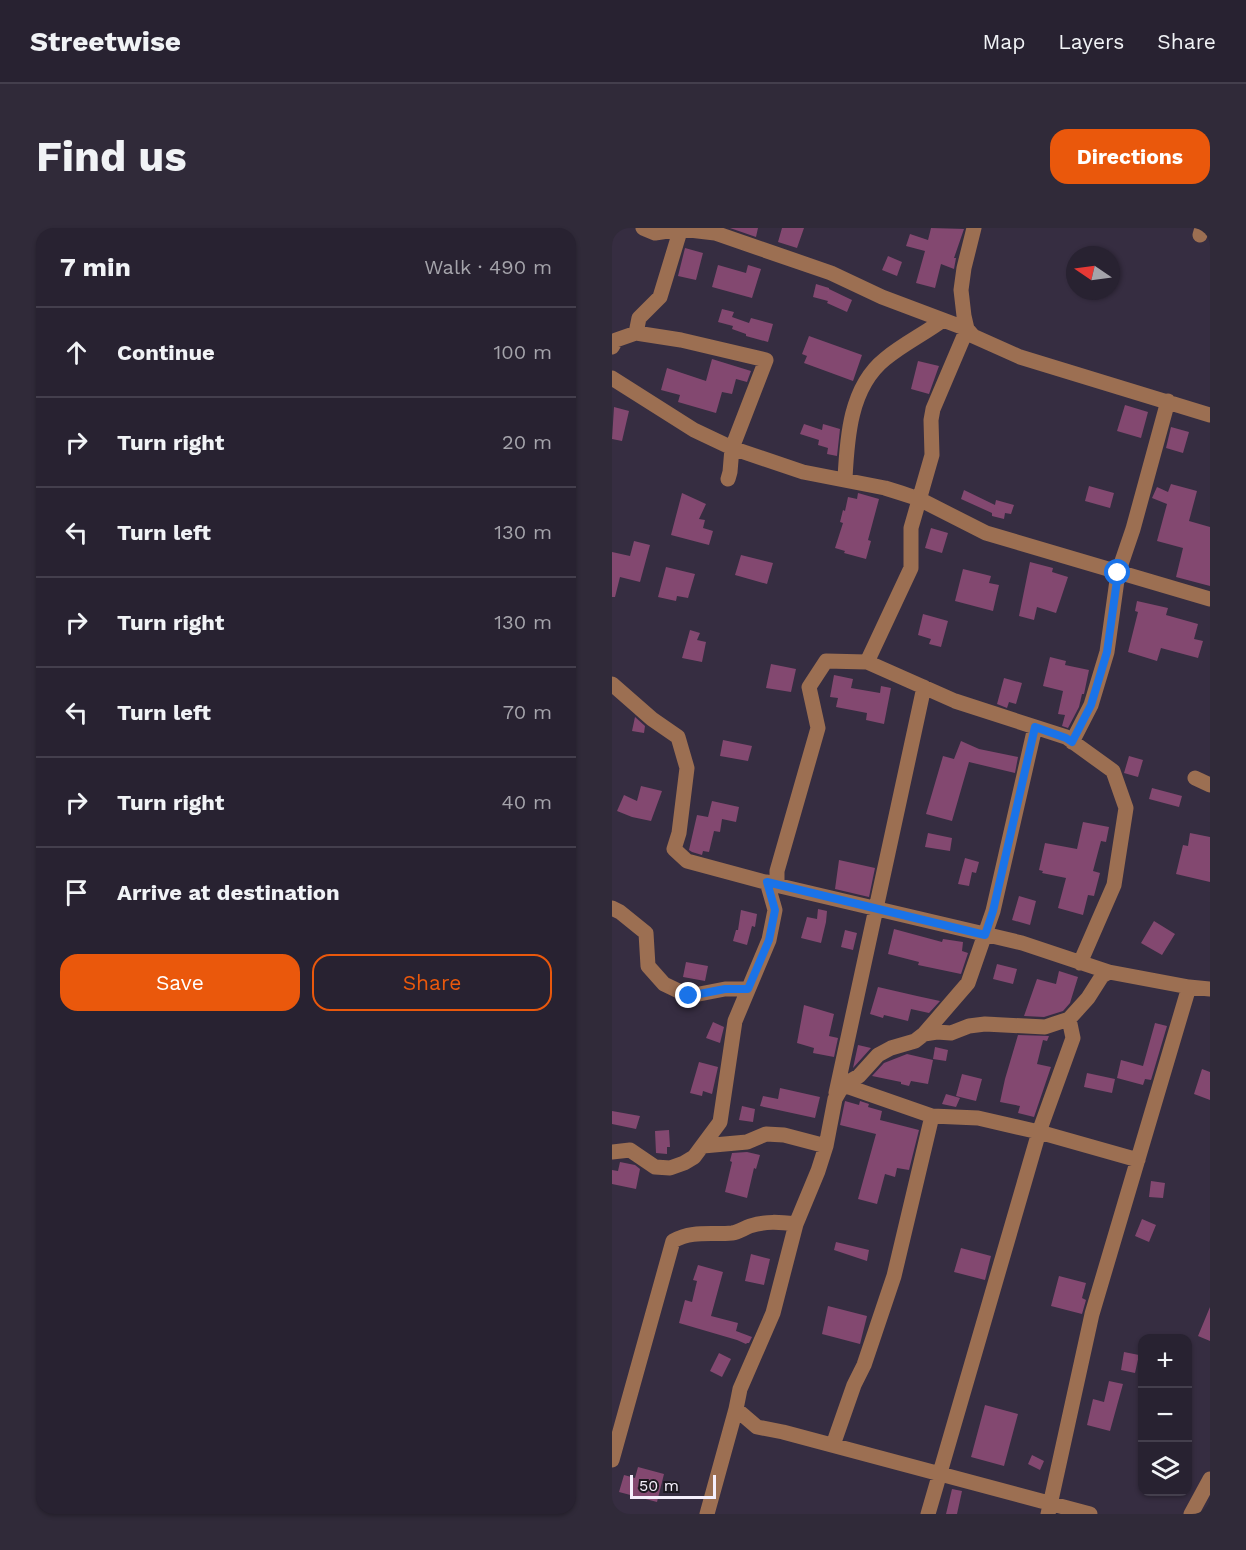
<!DOCTYPE html>
<html lang="en">
<head>
<meta charset="utf-8">
<style>
  body { margin:0; font-family:"Work Sans",sans-serif; background:#302a39; color:#f1f3f6 }
  .controls { position:absolute; right:18px; bottom:18px; display:grid; overflow:hidden; border-radius:12px; box-shadow:0 2px 4px #0004 }
  .controls button { width:54px; height:54px; display:grid; place-items:center; padding:0; border:0; border-bottom:2px solid #443f4d; background:#282231; color:#f1f3f6; font:30px sans-serif }
  .compass { position:absolute; left:454px; top:18px; width:54px; height:54px; border-radius:50%; background:#282231; box-shadow:0 2px 4px #0004; rotate:283deg }
  .scale { position:absolute; left:18px; bottom:15px; width:86px; box-sizing:border-box; padding-left:6px; border:3px solid #f5effc; border-top:0; font-size:16px; line-height:21px; white-space:nowrap; color:#f5effc; -webkit-text-stroke:4px #1c1820; paint-order:stroke }
  .stop { position:absolute; width:18px; height:18px; margin:-14px; border:4px solid #1a73e8; border-radius:50%; background:#fff }
  .stop.end { background:#1a73e8; border-color:#fff; box-shadow:0 2px 6px #0008 }
  .list { margin:0; padding:0; list-style:none }
  h2 { display:flex; justify-content:space-between; align-items:center; height:78px; margin:0; padding:0 24px; font-size:26px }
  h2 small { font-size:20px; font-weight:400; color:#a5a4ab }
  .list li { display:grid; grid-template-columns:39px 1fr auto; gap:18px; align-items:center; box-sizing:border-box; height:90px; padding:0 24px; border-top:2px solid #443f4d }
  .list b { display:block; font-size:22px; white-space:nowrap }
  .list em { font-size:20px; font-style:normal; color:#a5a4ab }
  .actions { display:flex; gap:12px; padding:18px 24px }
  .actions a { flex:1; padding:14px 0; border:2px solid #ea580c; border-radius:18px; text-align:center; font-size:21px; color:#ea580c }
  .actions .main { background:#ea580c; color:#fff }
  .icon { flex:none; width:33px; height:33px; fill:none; stroke:currentColor; stroke-width:2; stroke-linecap:round; stroke-linejoin:round }
  .map { position:relative; flex:none; width:598px; height:1286px; overflow:hidden; border-radius:18px }
  header { display:flex; align-items:center; gap:36px; box-sizing:border-box; height:84px; padding:0 30px; background:#282231; border-bottom:2px solid #443f4d }
  header strong { font-size:28px }
  nav { display:flex; gap:33px; margin-inline-start:auto; font-size:21px }
  .intro { display:flex; align-items:center; justify-content:space-between; box-sizing:border-box; height:144px; padding:0 36px }
  h1 { margin:0; font-size:42px }
  .button { padding:15px 27px; border-radius:18px; background:#ea580c; color:#fff; font-size:21px; font-weight:700 }
  main { display:flex; gap:36px; padding:0 36px }
  aside { flex:1; background:#282231; border-radius:18px; box-shadow:0 2px 4px #0004 }
  .map>svg:first-child { display:block }
  .building { fill:#834870 }
  .lines { fill:none; stroke-linecap:round; stroke-linejoin:round }
  .minor { stroke:#9c6f52; stroke-width:15 }
  .route { stroke:#1a73e8; stroke-width:8 }
</style>
</head>
<body>
<header>
<strong>Streetwise</strong>
<nav><a>Map</a><a>Layers</a><a>Share</a></nav>
</header>
<div class="intro"><h1>Find us</h1><a class="button">Directions</a></div>
<main>
<aside>
<h2>7 min<small>Walk · 490 m</small></h2>
<ul class="list">
<li><svg class="icon" aria-label="ahead" viewBox="0 0 24 24"><path d="M12 20V5M6 11l6-6 6 6"/></svg><div><b>Continue</b></div><em>100 m</em></li>
<li><svg class="icon" aria-label="right" viewBox="0 0 24 24"><path d="M7 20v-9h11M14 6l5 5-5 5"/></svg><div><b>Turn right</b></div><em>20 m</em></li>
<li><svg class="icon" aria-label="left" viewBox="0 0 24 24"><path d="M17 20v-9H6M10 6l-5 5 5 5"/></svg><div><b>Turn left</b></div><em>130 m</em></li>
<li><svg class="icon" aria-label="right" viewBox="0 0 24 24"><path d="M7 20v-9h11M14 6l5 5-5 5"/></svg><div><b>Turn right</b></div><em>130 m</em></li>
<li><svg class="icon" aria-label="left" viewBox="0 0 24 24"><path d="M17 20v-9H6M10 6l-5 5 5 5"/></svg><div><b>Turn left</b></div><em>70 m</em></li>
<li><svg class="icon" aria-label="right" viewBox="0 0 24 24"><path d="M7 20v-9h11M14 6l5 5-5 5"/></svg><div><b>Turn right</b></div><em>40 m</em></li>
<li><svg class="icon" aria-label="arrive" viewBox="0 0 24 24"><path d="M6 21V4h12l-3 4 3 4H6"/></svg><div><b>Arrive at destination</b></div></li>
</ul>
<div class="actions"><a class="main">Save</a><a>Share</a></div>
</aside>
<div class="map">
<svg width="598" height="1286" viewBox="0 0 598 1286">
  <rect width="100%" height="100%" fill="#362d41"/>
  <!-- building -->
  <path class="building" d="M118,0H146L144,9Z
    M170,0H192L185,20L166,14Z
    M319,0L352,1L342,30H344L342,41L329,36L323,60L304,55L313,23L294,18L298,6L316,12Z
    M73,20L91,25L84,52L66,48Z
    M276,28L290,34L285,48L270,42Z
    M106,37L134,45L136,37L149,41L140,70L100,59Z
    M204,56L217,60V61L240,72L235,84L215,75L216,73L201,69Z
    M110,81L122,84L120,89L137,95L139,90L161,96L156,114L134,108V106L120,101L121,98L106,94Z
    M197,108L250,127L241,153L192,135L195,128L190,126Z
    M100,131L139,143L135,154L124,151L120,166L110,164L104,185L66,174L68,167L49,162L55,140L94,153Z
    M306,133L327,138L317,166L299,161Z
    M513,177L536,184L529,210L505,203Z
    M2,179L17,183L10,213L0,211Z
    M192,196L210,202L211,196L228,201L225,228L215,226L216,220L206,217L207,212L188,206Z
    M559,199L577,204L571,225L554,220Z
    M559,256L585,263L577,293L598,299V358L564,349L571,320L545,313L555,276L540,270L545,259L556,264Z
    M477,258L502,265L498,280L473,273Z
    M352,262L383,277L384,272L402,277L399,286L393,285L392,291L380,288V285L349,271Z
    M70,265L94,276L87,291L93,292L91,300L101,303L97,317L59,307Z
    M246,265L267,271L256,312L259,313L254,331L232,325L233,323L223,320L231,295L228,294L231,282L233,283L236,269L245,271Z
    M319,300L336,305L330,325L313,320Z
    M22,313L38,317L28,354L8,349L3,369H0V324L18,328Z
    M129,327L161,335L155,356L123,347Z
    M418,334L441,340L440,344L456,349L444,385L425,379L422,392L407,388Z
    M54,339L83,346L76,370L65,368L64,373L46,369Z
    M351,341L379,348L377,355L387,357L381,383L343,373Z
    M525,373L556,380L554,387L586,396L582,411L591,413L586,430L549,420L545,433L516,424L526,384L523,383Z
    M311,386L336,393L329,419L317,416L319,411L306,407Z
    M78,402L88,405L85,412L94,414L90,434L70,430Z
    M438,429L454,433L453,437L477,442L472,466H470L467,479L456,500L450,498L453,487L446,486L451,463L431,458Z
    M159,436L184,441L179,464L154,460Z
    M222,447L241,451L239,460L268,465L269,458L279,460L272,496L254,492L255,485L224,479L226,470L218,469Z
    M392,450L410,455L404,476L397,474L395,480L385,476Z
    M23,489L33,498L32,505L20,503Z
    M111,512L140,518L136,533L108,528Z
    M349,513L367,521L406,529L403,545L357,534L340,593L314,586L331,528L342,531Z
    M517,528L531,532L526,549L512,545Z
    M29,558L50,563L39,593L20,589L5,583L12,567L25,573Z
    M540,560L570,568L567,579L537,571Z
    M100,573L127,579L124,594L110,591L108,604L102,603L97,624L91,623L90,627L80,624L77,622L85,587L96,589Z
    M471,594L497,599L494,614L489,613L481,643L488,645L482,668L476,667L471,687L446,680L454,650L430,645L431,643L427,642L433,615L465,621Z
    M316,605L340,610L338,623L313,619Z
    M578,605L598,609V654L564,646L571,617L576,618Z
    M353,630L367,634L364,645L360,644L357,658L346,656Z
    M227,632L263,640L257,669L223,661Z
    M407,668L424,673L418,697L400,692Z
    M206,681L215,683L214,694L209,715L189,710L195,689L205,691Z
    M129,682L145,686L143,699L140,698L135,717L121,713L124,702H126Z
    M542,693L563,706L550,727L529,715Z
    M282,701L330,714L331,711L351,714L350,723L356,725L349,746L306,737L307,734L276,726Z
    M233,702L245,705L241,722L229,719Z
    M74,734L96,738L93,753L71,749Z
    M385,736L405,741L401,756L381,751Z
    M447,743L466,749L458,775L451,783L432,789L412,788L425,751L444,756Z
    M266,759L305,768L328,773L317,785L299,781L296,793L272,787L271,790L258,786Z
    M192,777L222,786L217,808L226,810L222,829L201,825L202,820L185,815Z
    M101,794L112,799L108,815L94,810Z
    M543,795L555,798L539,852L533,851L531,857L505,850L509,832L531,838Z
    M406,807L437,808L435,813L431,812L425,836L439,839L422,889L406,885L408,878L388,874L393,851Z
    M246,817L259,820L241,840Z
    M323,819L336,822L334,833L321,831Z
    M295,826L321,832L316,856L299,853L297,858L289,856V854L260,848L272,835Z
    M87,834L106,839L100,866L91,863L90,868L78,865Z
    M590,841L598,844V872L582,866Z
    M475,845L503,851L500,865L472,859Z
    M350,846L370,851L364,873L344,868Z
    M168,860L208,869L203,890L148,878L151,868L166,871Z
    M334,866L348,870L344,879L330,876Z
    M233,873L247,877L248,873L257,876L256,879L270,883L268,892L307,902L297,942L285,940L283,949L273,946L265,976L246,971L264,906L228,897Z
    M130,878L143,881L141,894L127,892Z
    M0,883L28,888L24,901L0,896Z
    M57,902L58,919H55V926L44,925L43,903Z
    M135,924L148,927L144,941L142,940L135,970L113,964L120,934L118,933L120,925Z
    M8,934L23,937L28,941L24,961L0,956V942L6,943Z
    M539,953L553,955L551,970L537,969Z
    M530,991L544,997L537,1014L523,1008Z
    M224,1014L257,1022L255,1033L222,1022Z
    M349,1020L379,1028L373,1052L342,1044Z
    M139,1026L158,1031L152,1057L133,1053Z
    M86,1037L111,1044L99,1088L126,1095L124,1103L140,1109L137,1115H135L134,1116L125,1112L67,1095L73,1072L80,1074L85,1053L81,1052Z
    M447,1048L474,1055L470,1070L474,1072L470,1086L439,1078Z
    M216,1078L255,1088L248,1116L210,1106Z
    M598,1079V1113L586,1108Z
    M512,1124L527,1127L523,1145L509,1142Z
    M107,1125L119,1131L110,1149L98,1143Z
    M497,1153L511,1156L498,1203L475,1197L481,1171L492,1174Z
    M373,1177L406,1186L392,1238L359,1229Z
    M420,1227L432,1233L428,1242L416,1236Z
    M26,1239L52,1246L45,1274L7,1264L12,1247L23,1250Z
    M340,1261L350,1263L345,1286H334Z"/>
  <g class="lines">
    <!-- minor -->
    <path class="minor" d="M31,0L43,5L69,1L103,5L219,45L270,69L355,101L321,181L319,192L320,227L299,300V340L255,434
      M362,0L352,40L349,62L352,88L355,101L361,108L408,129L598,187
      M588,7L590,0
      M24,105L27,90L48,69L69,0
      M0,119L4,112L24,105L69,112L154,132L120,220L118,244L116,251
      M0,150L82,202L120,220L191,244L273,260L289,265L307,271L374,305L598,371
      M233,251C235,210 238,159 273,131C291,116 312,106 331,92
      M0,456L40,491L66,509L75,540L67,605L62,621L75,633L164,657
      M460,514L479,477L495,424L506,345L521,301L556,173
      M583,550L598,557
      M0,680L8,684L34,705L36,738L52,756L77,768L113,761H136
      M468,735L502,657L514,580L501,543L454,509L343,473L255,434L214,433L197,459L206,500L165,643V654L168,658L410,715L497,744
      M312,806L356,755L381,683L423,499
      M231,857L320,888L366,890L427,904L526,932
      M224,865L312,459
      M91,918L135,914L154,906L172,907L214,918
      M0,924L18,922L43,939L58,940L72,935L82,929L108,894L123,793L157,712L163,682L155,654
      M221,1217L242,1157L252,1137L282,1048L320,888
      M0,1232L61,1013C81,1002 99,1007 120,1005C127,1004 132,1000 138,998C154,993 167,994 184,996
      M95,1286L124,1181
      M316,1286L427,904L461,810L457,791
      M436,1286L480,1086L577,759
      M478,1286L171,1204L145,1199L124,1181L128,1161L161,1085L184,996L206,943L214,918L223,871L231,857L247,848L266,827L279,820L303,813L312,806L325,804L339,805L357,798L373,796L433,799L457,791L476,770L490,748L497,744L577,759L598,761
      M579,1286L598,1251"/>
  </g>
  <g class="lines">
    <!-- route -->
    <path class="route" d="M77,768L113,761H136L157,712L163,682L155,654L373,707L381,683L423,499L454,510L460,514L479,477L495,424L506,345"/>
  </g>
</svg>
<div class="controls">
<button>+</button>
<button>−</button>
<button><svg class="icon" aria-label="layers" viewBox="0 0 24 24"><path d="M12 4l9 5-9 5-9-5zM3 14l9 5 9-5"/></svg></button>
</div>
<svg class="compass" viewBox="-18 -18 36 36"><path d="M0-13l5 13h-10z" fill="#e53935"/><path d="M0 13l5-13h-10z" fill="#a5a4ab"/></svg>
<div class="scale">50 m</div>
<div class="stop" style="left:506px;top:345px"></div>
<div class="stop end" style="left:77px;top:768px"></div>
</div>
</main>
</body>
</html>
